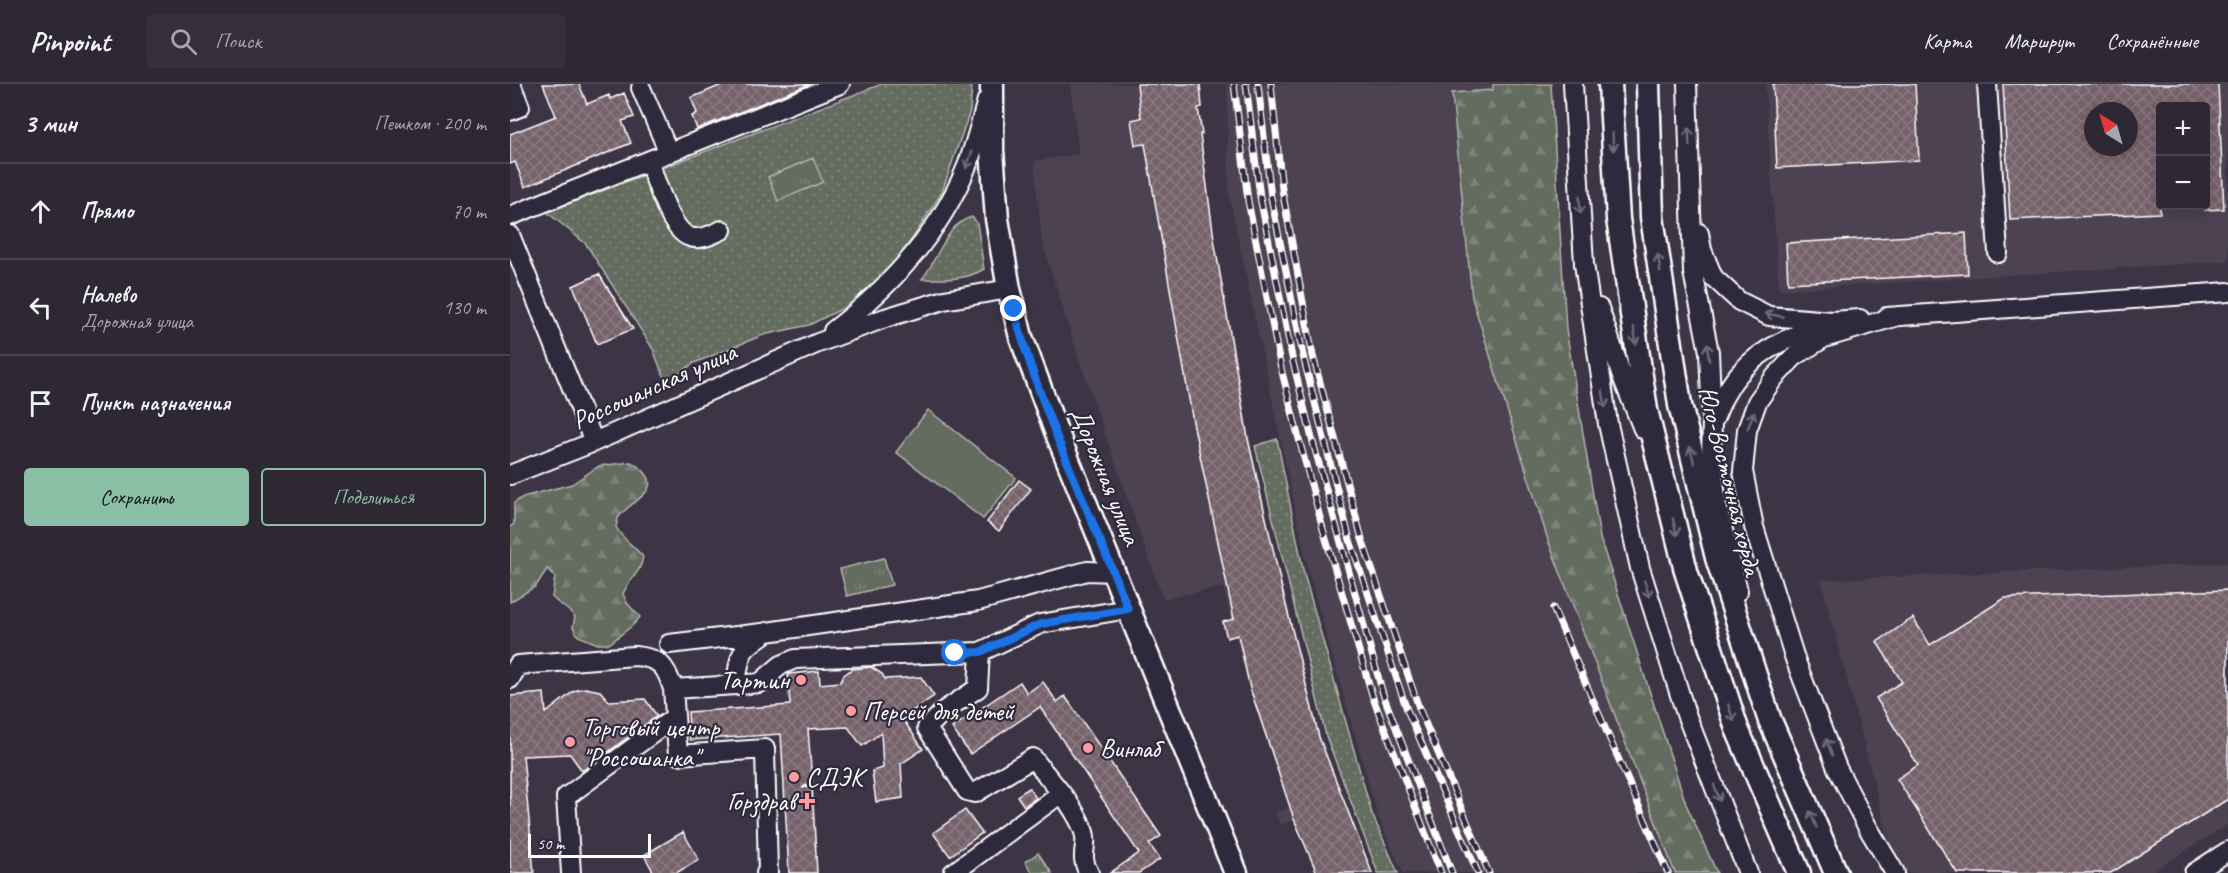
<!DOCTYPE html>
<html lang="ru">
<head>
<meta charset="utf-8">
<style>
  body { margin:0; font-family:Caveat,sans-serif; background:#36303c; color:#f1f3f6 }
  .controls { position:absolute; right:18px; top:18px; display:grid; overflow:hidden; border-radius:6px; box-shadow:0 3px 15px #0003 }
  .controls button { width:54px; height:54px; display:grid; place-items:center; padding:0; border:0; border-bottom:2px solid #49444f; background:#2e2834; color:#f1f3f6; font:30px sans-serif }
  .compass { position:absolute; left:1574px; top:18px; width:54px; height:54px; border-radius:50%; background:#2e2834; box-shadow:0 3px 15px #0003; rotate:323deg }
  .scale { position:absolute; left:18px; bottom:15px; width:123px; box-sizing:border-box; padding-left:6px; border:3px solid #fff; border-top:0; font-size:16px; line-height:21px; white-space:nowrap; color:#fff; -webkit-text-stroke:4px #2f2a3d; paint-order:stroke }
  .stop { position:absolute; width:18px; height:18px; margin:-14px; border:4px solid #1a73e8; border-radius:50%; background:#fff }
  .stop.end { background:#1a73e8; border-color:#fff; box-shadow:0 2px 6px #0008 }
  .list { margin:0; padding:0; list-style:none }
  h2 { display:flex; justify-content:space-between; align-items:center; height:78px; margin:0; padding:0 24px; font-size:26px }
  h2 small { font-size:20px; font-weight:400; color:#a7a6ac }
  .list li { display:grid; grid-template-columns:39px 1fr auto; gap:18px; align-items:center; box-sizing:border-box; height:96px; padding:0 24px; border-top:2px solid #49444f }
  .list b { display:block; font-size:22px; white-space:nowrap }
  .list p { margin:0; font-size:20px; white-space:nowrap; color:#a7a6ac }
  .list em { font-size:20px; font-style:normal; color:#a7a6ac }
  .actions { display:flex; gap:12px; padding:18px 24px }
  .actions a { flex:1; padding:14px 0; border:2px solid #8abfa5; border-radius:6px; text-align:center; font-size:21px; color:#8abfa5 }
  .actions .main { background:#8abfa5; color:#111 }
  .icon { flex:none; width:33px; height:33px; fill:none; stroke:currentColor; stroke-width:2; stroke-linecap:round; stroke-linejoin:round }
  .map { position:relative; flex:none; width:1718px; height:789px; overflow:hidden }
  header { display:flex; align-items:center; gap:36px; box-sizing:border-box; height:84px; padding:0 30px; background:#2e2834; border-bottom:2px solid #49444f }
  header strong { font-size:28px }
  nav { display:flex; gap:33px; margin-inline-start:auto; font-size:21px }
  .search { width:420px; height:54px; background:#36303c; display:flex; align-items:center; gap:15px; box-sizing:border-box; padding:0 21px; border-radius:6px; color:#a7a6ac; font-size:22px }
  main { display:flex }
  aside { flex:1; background:#2e2834 }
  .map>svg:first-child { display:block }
  .built { fill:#4e4251; fill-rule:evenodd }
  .grass { fill:url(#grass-dots); stroke:#b2b6af; stroke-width:1.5 }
  .forest { fill:url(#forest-firs); stroke:#b2b6af; stroke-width:1.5 }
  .park { fill:url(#park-tufts); stroke:#b2b6af; stroke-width:1.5 }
  .garden { fill:#646c5f; stroke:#b2b6af; stroke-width:1.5 }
  .building { fill:url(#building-cross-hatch); stroke:#fff; stroke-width:1.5; fill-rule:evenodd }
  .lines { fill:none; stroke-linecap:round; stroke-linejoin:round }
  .minor-casing { stroke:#fff; stroke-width:22 }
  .major-casing { stroke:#fff; stroke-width:27 }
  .minor { stroke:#2f2a3d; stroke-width:18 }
  .major { stroke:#2f2a3d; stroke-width:22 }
  .rail-casing { stroke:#fff; stroke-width:7 }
  .rail { stroke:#2f2a3d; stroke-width:4.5; stroke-dasharray:14; stroke-linecap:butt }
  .oneway { stroke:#6d6a77 }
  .route { stroke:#1a73e8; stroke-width:8 }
  .poi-dot { fill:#ff9aa2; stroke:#2f2a3d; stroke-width:2 }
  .labels { text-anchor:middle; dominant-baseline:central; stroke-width:4.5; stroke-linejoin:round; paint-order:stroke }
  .street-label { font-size:26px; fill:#fff; stroke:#2f2a3d }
  .poi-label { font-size:26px; fill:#fff; stroke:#2f2a3d; text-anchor:start }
</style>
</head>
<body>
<header>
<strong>Pinpoint</strong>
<div class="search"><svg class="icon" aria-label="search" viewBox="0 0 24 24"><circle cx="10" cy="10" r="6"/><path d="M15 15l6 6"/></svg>Поиск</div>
<nav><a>Карта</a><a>Маршрут</a><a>Сохранённые</a></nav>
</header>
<main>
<aside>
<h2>3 мин<small>Пешком · 200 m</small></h2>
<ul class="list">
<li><svg class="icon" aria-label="ahead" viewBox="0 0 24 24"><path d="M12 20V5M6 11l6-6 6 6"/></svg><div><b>Прямо</b></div><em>70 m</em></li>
<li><svg class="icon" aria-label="left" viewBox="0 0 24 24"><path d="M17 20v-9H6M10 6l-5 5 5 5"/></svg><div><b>Налево</b><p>Дорожная улица</p></div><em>130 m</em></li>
<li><svg class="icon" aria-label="arrive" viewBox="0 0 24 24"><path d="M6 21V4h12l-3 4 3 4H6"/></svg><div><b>Пункт назначения</b></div></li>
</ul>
<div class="actions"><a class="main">Сохранить</a><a>Поделиться</a></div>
</aside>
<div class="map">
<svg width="1718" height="789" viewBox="0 0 1718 789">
  <defs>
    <pattern id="grass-dots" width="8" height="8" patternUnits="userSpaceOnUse" patternTransform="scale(1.5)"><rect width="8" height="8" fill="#646c5f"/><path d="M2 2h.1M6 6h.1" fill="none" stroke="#7b8277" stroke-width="1.8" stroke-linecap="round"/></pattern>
    <pattern id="forest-firs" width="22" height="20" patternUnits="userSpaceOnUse" patternTransform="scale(1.5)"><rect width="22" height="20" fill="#646c5f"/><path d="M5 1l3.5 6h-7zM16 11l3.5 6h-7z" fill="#7b8277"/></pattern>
    <pattern id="park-tufts" width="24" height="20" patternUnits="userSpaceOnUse" patternTransform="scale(1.5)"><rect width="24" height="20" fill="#646c5f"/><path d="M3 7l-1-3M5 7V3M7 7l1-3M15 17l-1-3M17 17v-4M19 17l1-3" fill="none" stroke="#7b8277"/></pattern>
    <pattern id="building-cross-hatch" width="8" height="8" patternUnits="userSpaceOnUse" patternTransform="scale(1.5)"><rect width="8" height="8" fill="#76626b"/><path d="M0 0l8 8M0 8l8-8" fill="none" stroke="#8b7a81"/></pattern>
  </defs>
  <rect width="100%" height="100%" fill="#3d3546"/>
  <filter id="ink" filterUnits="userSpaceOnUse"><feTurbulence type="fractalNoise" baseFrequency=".0167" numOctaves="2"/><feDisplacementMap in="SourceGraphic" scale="12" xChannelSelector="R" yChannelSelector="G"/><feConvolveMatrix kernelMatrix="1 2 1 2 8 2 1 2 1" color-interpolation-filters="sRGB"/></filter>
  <g filter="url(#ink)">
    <!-- built -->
    <path class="built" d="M560,0H691L693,24L689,25L693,51H691L705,154L740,354L773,504L811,652L863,789H806L784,736L770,741L765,729L779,723L739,604L713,503L653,515L569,275L532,158L524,77L569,70Z
      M717,0H983V6L942,9L1038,456L1165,789H893L868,732L798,486L719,110Z
      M1255,0H1718V177L1269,206ZM1650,22H1696V122H1650ZM1583,27H1619V63H1583Z
      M1718,479V740L1640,789H1398L1379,756L1311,496Z"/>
    <!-- grass -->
    <path class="grass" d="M372,0H462L460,27L432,108L404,152L379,187L348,217L299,241L253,251L184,279L156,299L143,265L76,160L37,128Z
      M462,133L467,139L474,185C454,197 434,195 412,195C428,176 436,139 462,133Z
      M767,355L794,490L862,730L888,789H868L816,652L745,362Z"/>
    <!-- forest -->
    <path class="forest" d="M983,0H1041L1056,245L1090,454L1176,720L1207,789H1165L1038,456L962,214L942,9L983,6Z
      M121,378C165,404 119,416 108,434C107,437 107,440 106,443C112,455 124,462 133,473C130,491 119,494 113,510L117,519L130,533L123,541L99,560H88L68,552L63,543L65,533C58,524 49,521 42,513L45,493L37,485L26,502L0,518V443L4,440V419L13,413L62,400L89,382Z"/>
    <!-- park -->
    <path class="park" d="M303,74L313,98L268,117L258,93Z
      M374,474L382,501L337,512L330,485Z
      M528,769L542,789H523L515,778Z"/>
    <!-- garden -->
    <path class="garden" d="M418,326L506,394L473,435L386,368Z"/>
    <!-- building -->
    <path class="building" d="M33,0H69L77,20L99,11L100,15L114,9L124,33L112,37L121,59L15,103L5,78L0,80V50L46,32Z
      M214,0H300L187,45L182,32L187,29L181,14Z
      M627,0H690L692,23L688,24L692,50H690L704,155L738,355L772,505L809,653L862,789H807L784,735L740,604L728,551L717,554L713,538L724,535L683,338L635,60L625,61L621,36L631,34Z
      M1263,0H1405L1409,76L1267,84Z
      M1493,0H1708L1714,125L1695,126V22H1650V129L1500,136ZM1583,27H1619V63H1583Z
      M1456,149L1458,190L1278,199L1276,159Z
      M89,190L123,245L87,260L63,202Z
      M509,396L521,405L489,447L477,438Z
      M1718,506V715L1601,789H1447L1387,695L1408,681L1366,614L1392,598L1367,558L1403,534L1420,561L1495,514Z
      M361,583L372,590L375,595L411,593L424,612L392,634L413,665L391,680L393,714L366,718L362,687L373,684L371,649L352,662L338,643L298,645L302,698L292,704L302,702L307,789H279L271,650L180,656L178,628L280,621L278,590L309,587L310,600L330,598L334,591L342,585Z
      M510,598L517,609L533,598L547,618L555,612L651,752L639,760L650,775L629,789H600L629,769L530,623L460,670L442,644Z
      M75,604L90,607L99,617L135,615L147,632L72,687L60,670L13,672L24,789H0V612L34,609L36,629L64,607Z
      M519,704L526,714L514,722L507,712Z
      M455,726L472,749L440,772L423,749Z
      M173,748L189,776L166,789H144L134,771Z"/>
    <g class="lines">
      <defs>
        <path id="minor" d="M1063,0L1074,180L1098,340L1130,484L1176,630L1238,789
          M1177,0L1183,188L1199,268L1202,338L1201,372L1207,422L1228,507
          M1477,0L1488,169
          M131,4L159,69
          M0,27L10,23L1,0
          M139,78C146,96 160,147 180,153C190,157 203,150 212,146
          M0,132L330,0
          M1189,149L1192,166L1203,193L1229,217L1259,232L1322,237L1350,235
          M0,151L84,358
          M1089,224L1113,295L1133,345
          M1377,233L1718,208
          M323,247C379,204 430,149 457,82C465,61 471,38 477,16
          M1204,335C1208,326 1211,317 1216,309C1236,271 1277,253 1315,240
          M0,391L84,358L308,259L375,234L434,216L499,205
          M159,560L252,549
          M0,595L8,581L125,572C150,574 156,582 163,605
          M226,601L250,599L271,581L285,575L470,568
          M61,789L56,713L165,633
          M256,789H258L255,665L168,671L163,605L226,601C230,569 229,566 257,548L468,517L577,487L604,488
          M443,789L550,710
          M579,789C568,770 579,763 574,748C565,721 540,697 523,674L465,709L457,707L417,644L435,626L468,604L470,568L530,540L618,525
          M1385,789L1358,744L1327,684L1285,575L1244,443L1233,387L1237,346L1247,318L1264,294L1285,272L1314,254L1388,232
          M1684,789L1718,767"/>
        <path id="major" d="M482,0V66L487,135L499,205L511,253L546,347L726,789
          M1100,0L1108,135L1136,326L1176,487L1227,645L1289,789
          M1138,0L1142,133L1170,321L1207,474L1259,634L1326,789"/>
      </defs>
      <!-- minor casing -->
      <use href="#minor" class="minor-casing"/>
      <!-- major casing -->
      <use href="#major" class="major-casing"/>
      <!-- minor -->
      <use href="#minor" class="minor"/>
      <!-- major -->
      <use href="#major" class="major"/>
      <defs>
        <path id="rail" d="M724,0L738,117L770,280L789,355L813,445L863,614L931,789
          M736,0L750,113L783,278L801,351L873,610L942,789
          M748,0L761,113L794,276L840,456L897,626L968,789
          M761,0L772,105L803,272L852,455L909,624L979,789
          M1043,524L1158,789"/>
      </defs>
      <!-- rail casing -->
      <use href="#rail" class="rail-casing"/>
      <!-- rail -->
      <use href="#rail" class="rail"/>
    </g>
    <!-- one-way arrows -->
    <defs><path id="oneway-shaft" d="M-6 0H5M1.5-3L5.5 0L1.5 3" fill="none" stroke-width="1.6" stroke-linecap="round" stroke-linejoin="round" transform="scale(1.5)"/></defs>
    <g class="oneway">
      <use href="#oneway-shaft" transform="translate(1179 53) rotate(-92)"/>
      <use href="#oneway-shaft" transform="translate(1103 58) rotate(87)"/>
      <use href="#oneway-shaft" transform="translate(459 76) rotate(110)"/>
      <use href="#oneway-shaft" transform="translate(1070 121) rotate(86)"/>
      <use href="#oneway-shaft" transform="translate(1149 179) rotate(-98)"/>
      <use href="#oneway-shaft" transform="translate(1264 231) rotate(-169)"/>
      <use href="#oneway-shaft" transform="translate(1125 252) rotate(82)"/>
      <use href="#oneway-shaft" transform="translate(1198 268) rotate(-97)"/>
      <use href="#oneway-shaft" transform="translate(1094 315) rotate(81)"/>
      <use href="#oneway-shaft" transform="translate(1241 336) rotate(-69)"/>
      <use href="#oneway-shaft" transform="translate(1182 371) rotate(-104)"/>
      <use href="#oneway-shaft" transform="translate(1165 443) rotate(76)"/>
      <use href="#oneway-shaft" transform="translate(1137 505) rotate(72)"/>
      <use href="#oneway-shaft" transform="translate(1221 629) rotate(72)"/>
      <use href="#oneway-shaft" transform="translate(1319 663) rotate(-111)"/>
      <use href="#oneway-shaft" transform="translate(1207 709) rotate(69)"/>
      <use href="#oneway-shaft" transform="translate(1303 735) rotate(-113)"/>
    </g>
  </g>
  <g class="lines" filter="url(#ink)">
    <!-- route -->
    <path class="route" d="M445,569L470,568L531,540L618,525C580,426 530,328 504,225"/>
  </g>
  <!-- markers -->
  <g class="poi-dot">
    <circle cx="291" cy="596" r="6"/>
    <circle cx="341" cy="627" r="6"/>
    <circle cx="60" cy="658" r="6"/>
    <circle cx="578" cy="664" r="6"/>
    <circle cx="284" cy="693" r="6"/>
    <path d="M294 708h6v6h6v6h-6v6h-6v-6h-6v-6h6z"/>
  </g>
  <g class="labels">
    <!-- street labels -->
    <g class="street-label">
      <text transform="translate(144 302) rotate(-24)">Россошанская улица</text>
      <text transform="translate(596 392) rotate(68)">Дорожная улица</text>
      <text transform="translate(1220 397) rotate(76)">Юго-Восточная хорда</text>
    </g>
    <!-- poi labels -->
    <g class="poi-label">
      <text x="279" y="596" text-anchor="end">Тартин</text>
      <text x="353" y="627">Персей для детей</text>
      <text x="72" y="643">Торговый центр<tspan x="72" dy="30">"Россошанка"</tspan></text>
      <text x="590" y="664">Винлаб</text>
      <text x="296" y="693">СДЭК</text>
      <text x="285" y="717" text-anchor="end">Горздрав</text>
    </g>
  </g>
</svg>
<div class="controls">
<button>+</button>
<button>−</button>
</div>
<svg class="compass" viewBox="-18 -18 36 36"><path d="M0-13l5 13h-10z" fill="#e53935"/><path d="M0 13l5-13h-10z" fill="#a7a6ac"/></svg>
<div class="scale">50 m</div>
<div class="stop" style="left:445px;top:569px"></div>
<div class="stop end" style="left:504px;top:225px"></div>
</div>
</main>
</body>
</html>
